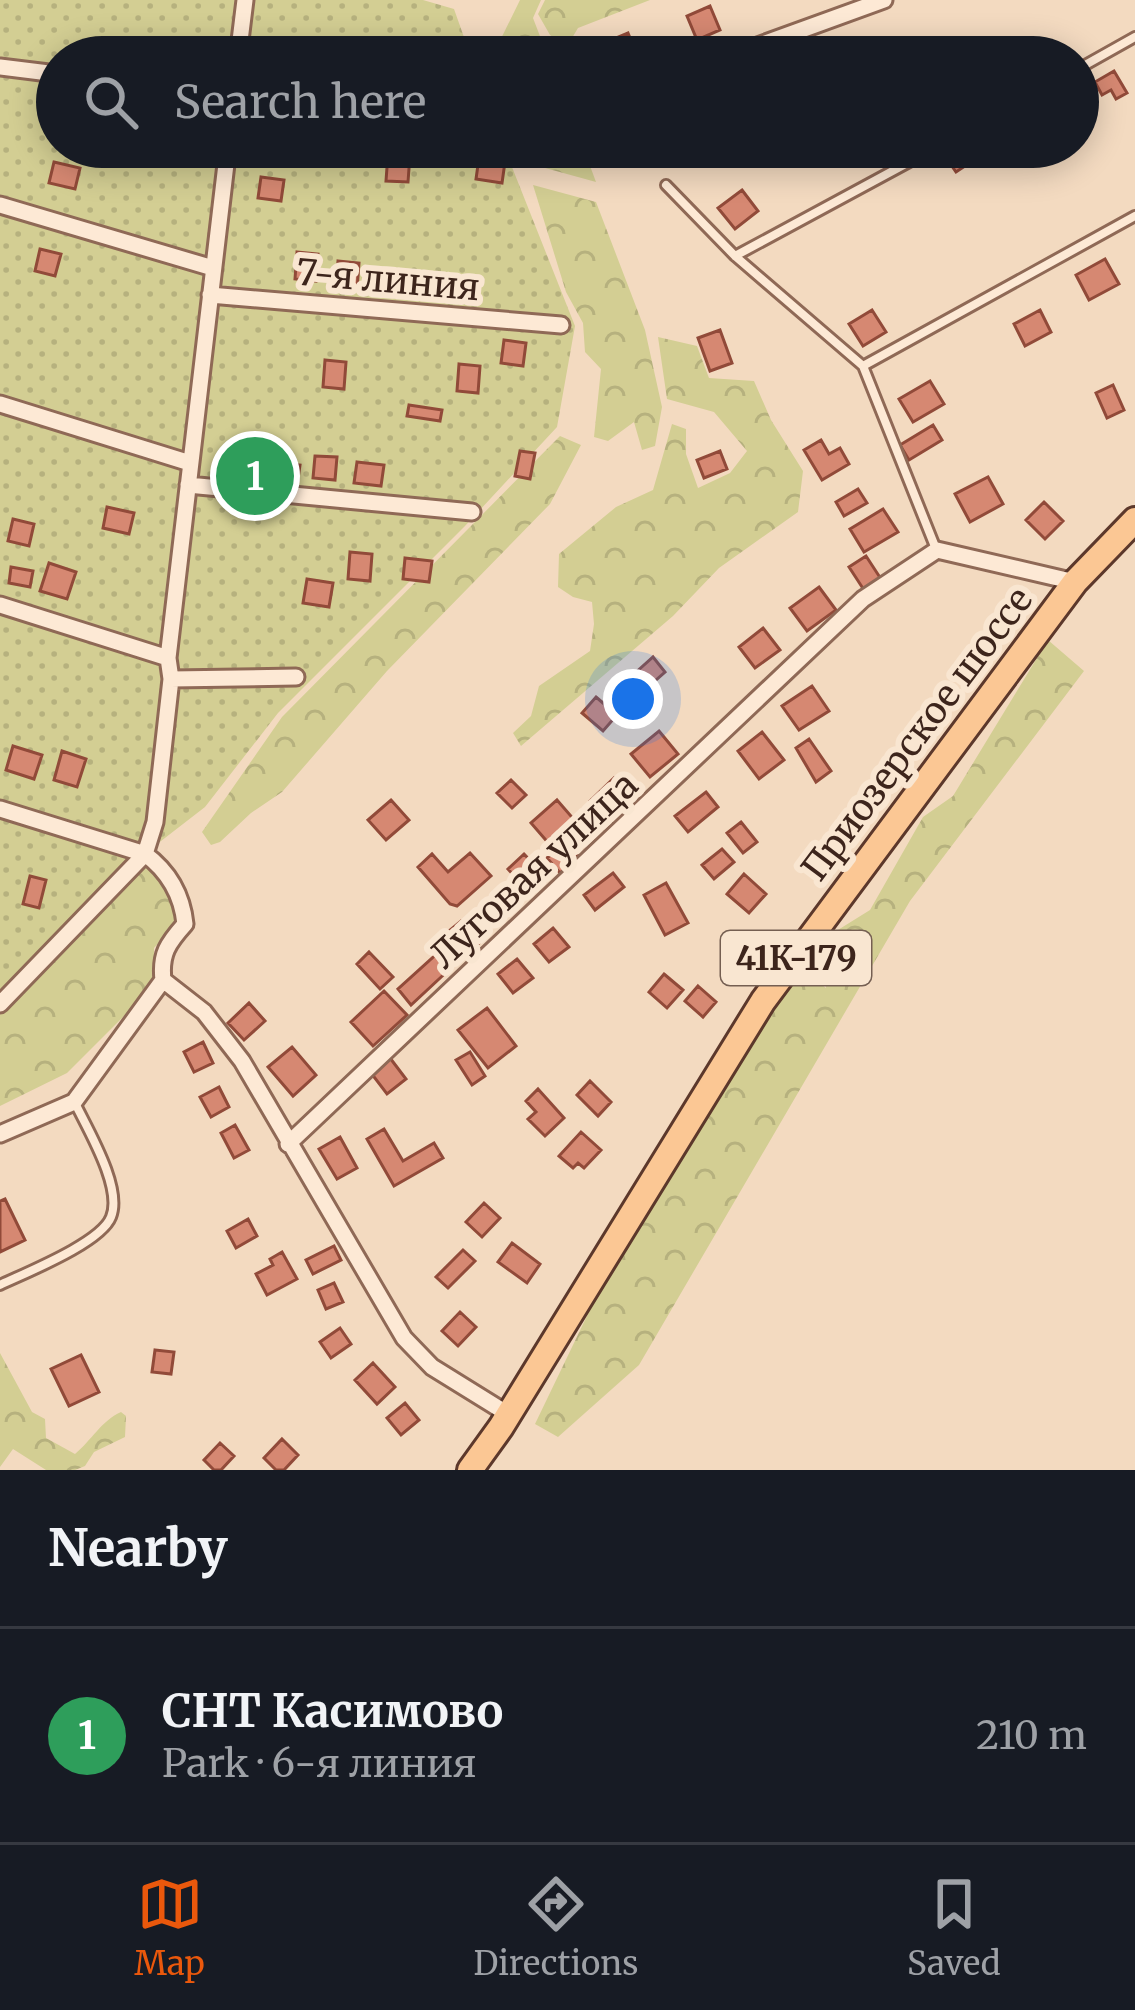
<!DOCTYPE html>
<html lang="en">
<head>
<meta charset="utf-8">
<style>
  body { margin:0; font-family:Merriweather,serif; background:#242831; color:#f1f3f6 }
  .you { position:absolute; left:633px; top:699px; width:42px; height:42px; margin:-30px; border:9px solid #fff; border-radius:50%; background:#1a73e8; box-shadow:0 0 0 18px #1a73e833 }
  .badge { display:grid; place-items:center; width:78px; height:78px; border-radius:50%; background:#ea580c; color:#fff; font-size:39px; font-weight:700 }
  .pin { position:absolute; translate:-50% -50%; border:6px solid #fff; box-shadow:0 3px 12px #0006 }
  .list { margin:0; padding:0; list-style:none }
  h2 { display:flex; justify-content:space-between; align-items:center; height:156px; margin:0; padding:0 48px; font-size:51px }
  h2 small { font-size:39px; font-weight:400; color:#9ea1a6 }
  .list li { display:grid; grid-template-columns:78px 1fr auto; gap:36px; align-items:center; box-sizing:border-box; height:216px; padding:0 48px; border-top:3px solid #363941 }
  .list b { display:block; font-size:45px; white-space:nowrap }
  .list p { margin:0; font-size:39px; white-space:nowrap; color:#9ea1a6 }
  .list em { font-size:39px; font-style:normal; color:#9ea1a6 }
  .icon { flex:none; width:66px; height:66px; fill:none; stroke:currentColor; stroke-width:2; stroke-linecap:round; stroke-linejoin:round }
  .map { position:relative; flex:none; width:1135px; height:1470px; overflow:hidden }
  .search { position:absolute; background:#171b24; box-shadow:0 6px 30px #0003; left:36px; right:36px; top:36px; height:132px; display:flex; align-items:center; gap:30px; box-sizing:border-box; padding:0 42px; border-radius:66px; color:#9ea1a6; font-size:45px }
  .sheet { height:372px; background:#171b24 }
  nav { display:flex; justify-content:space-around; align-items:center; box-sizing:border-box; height:168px; border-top:3px solid #363941; background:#171b24; font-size:33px; color:#9ea1a6 }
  nav a { display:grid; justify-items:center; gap:6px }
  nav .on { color:#ea580c }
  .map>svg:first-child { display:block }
  .forest { fill:url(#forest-crowns) }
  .garden { fill:url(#garden-dots) }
  .building { fill:#d68872; stroke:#914a39; stroke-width:3 }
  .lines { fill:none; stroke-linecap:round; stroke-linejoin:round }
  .lane-casing { stroke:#8f6956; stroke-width:14 }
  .street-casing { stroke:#8f6956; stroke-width:21 }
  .primary-casing { stroke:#5c382b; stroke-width:30 }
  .lane { stroke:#fde9d5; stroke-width:8 }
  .street { stroke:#fde9d5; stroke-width:15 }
  .primary { stroke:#fbc794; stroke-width:24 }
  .labels { text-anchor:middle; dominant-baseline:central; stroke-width:12; stroke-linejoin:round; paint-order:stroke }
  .shield { fill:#f9e6d1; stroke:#755f52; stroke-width:3 }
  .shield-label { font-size:33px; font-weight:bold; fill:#3d251c }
  .street-label { font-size:36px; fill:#3d251c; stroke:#f9e6d1 }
</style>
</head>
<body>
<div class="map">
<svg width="1135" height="1470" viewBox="0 0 1135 1470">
  <defs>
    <pattern id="forest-crowns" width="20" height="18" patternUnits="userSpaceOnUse" patternTransform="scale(3)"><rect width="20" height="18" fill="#d3ce93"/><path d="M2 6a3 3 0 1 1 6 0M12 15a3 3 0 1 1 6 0" fill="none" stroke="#b6b17e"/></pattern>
    <pattern id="garden-dots" width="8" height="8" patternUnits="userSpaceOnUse" patternTransform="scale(3)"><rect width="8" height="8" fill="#d3ce93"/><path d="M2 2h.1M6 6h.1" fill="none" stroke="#b6b17e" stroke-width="1.8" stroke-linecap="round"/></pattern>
  </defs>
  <rect width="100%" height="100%" fill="#f3dac0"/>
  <!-- forest -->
  <path class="forest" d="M520,0H541L533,18L548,57H492Z
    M545,0H650L578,28L572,38L560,42L550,35L538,14Z
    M521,147H583L596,182L527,163Z
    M533,185L596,202L645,330L662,407L655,446L642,450L634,422L608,441L594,437L601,369L585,352L583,323L566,292Z
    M658,337L697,346L709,378L754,381L771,420L803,471L798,512L719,568L673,616L521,746L513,733L531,716L539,686L590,651L594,624L592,602L573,597L558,587L559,554L616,507L653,490L672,424L686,429V454L698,488L730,473L747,451L714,412L667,399Z
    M560,436L581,445L550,504L387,671L282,792L251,813L220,842L211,845L202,832L282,717Z
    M1048,640L1084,671L910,901L639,1365L558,1437L535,1424L611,1266L799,968L826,988L825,938L870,910L923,817L953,796Z
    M148,860L179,908L178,921L154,948V986L67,1073L0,1106V1015Z
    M0,1353L32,1412L45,1419L46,1438L75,1454C92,1440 101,1421 121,1412L126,1416L125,1437L94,1452L85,1466L75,1470H46L13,1449L0,1467Z"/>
  <!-- garden -->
  <path class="garden" d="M0,0H423L454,9L471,57H57V147H504L575,326L557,427L465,526L278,713L205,807L152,848L148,860L0,1015Z"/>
  <!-- building -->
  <path class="building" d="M710,6L720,30L697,40L687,16Z
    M628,33L638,57H610L604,43Z
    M1114,71L1127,93L1116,99L1111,90L1102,95L1095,82Z
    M957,147L971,162L956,172L945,156Z
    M388,154L410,155L408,182L386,181Z
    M479,158L505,162L502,183L476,179Z
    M54,162L80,168L75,189L49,183Z
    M261,177L284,180L281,201L258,198Z
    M742,190L758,211L735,229L718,208Z
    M40,249L61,254L55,276L35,271Z
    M297,252L318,254L316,281L295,279Z
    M1105,259L1119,284L1089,300L1076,275Z
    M338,261L359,263L357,290L336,288Z
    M872,310L886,332L863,346L849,324Z
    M1040,310L1051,332L1025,346L1014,324Z
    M720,330L732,363L710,371L698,338Z
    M504,340L526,343L523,366L501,363Z
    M325,360L346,362L344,389L323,387Z
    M459,364L480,366L478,393L457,391Z
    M930,381L944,404L913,422L899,399Z
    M1113,385L1124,410L1107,418L1096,393Z
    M409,405L442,410L440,421L407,416Z
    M933,425L942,440L909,460L900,445Z
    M821,440L829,454L840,448L849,464L822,480L804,450Z
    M520,451L535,453L530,479L515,476Z
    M720,451L727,469L704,478L697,460Z
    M315,456L337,457L335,480L313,478Z
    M273,462L300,465L297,486L271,483Z
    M357,462L384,465L381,486L354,483Z
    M988,477L1003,504L970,522L955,494Z
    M858,489L867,503L844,516L836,502Z
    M1044,502L1063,521L1045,539L1026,520Z
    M107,507L134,513L129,534L103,528Z
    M883,509L898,532L864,552L850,529Z
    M13,519L34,524L29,546L8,541Z
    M350,552L372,554L370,581L348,579Z
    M866,556L881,579L864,590L849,567Z
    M405,558L432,561L429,582L403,579Z
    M49,563L76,572L67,599L40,591Z
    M11,567L33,571L30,587L9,583Z
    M307,579L333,583L329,607L303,603Z
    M819,587L836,610L807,631L790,608Z
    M763,628L780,650L755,668L739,647Z
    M653,657L665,672L647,688L634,674Z
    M812,686L829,711L799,730L782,706Z
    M596,697L617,715L603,731L582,713Z
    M659,731L678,754L650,777L631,754Z
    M762,732L784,760L759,779L738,751Z
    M809,739L831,771L816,782L796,748Z
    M13,746L42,755L34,779L6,770Z
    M62,751L86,759L77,787L54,780Z
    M614,778L632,798L608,821L590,801Z
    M511,780L526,795L512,808L497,793Z
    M706,792L718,807L688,832L675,816Z
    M391,800L409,820L386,840L368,820Z
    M557,800L577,823L551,846L531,823Z
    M741,822L757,842L743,853L727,833Z
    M566,842L578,856L560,873L547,858Z
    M722,849L734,862L714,879L702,865Z
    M470,853L491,876L457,906L450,904L418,867L432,854L448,872Z
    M524,854L541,872L524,887L508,869Z
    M613,873L624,887L595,910L584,895Z
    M744,874L766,894L749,913L727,894Z
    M30,876L46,880L39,908L23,904Z
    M666,883L688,923L665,935L644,895Z
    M461,921L479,943L467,953L449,931Z
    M553,928L569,947L549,962L534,944Z
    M440,951L453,966L411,1005L398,989Z
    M369,952L393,977L380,989L357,964Z
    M517,959L533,978L513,993L498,974Z
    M664,974L683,990L667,1008L649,992Z
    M698,986L716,1002L703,1017L685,1001Z
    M384,991L407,1015L373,1046L351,1022Z
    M249,1003L265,1021L244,1040L228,1023Z
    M487,1008L516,1046L488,1068L458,1030Z
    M203,1042L213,1063L194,1072L184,1052Z
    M292,1047L316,1075L293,1096L268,1067Z
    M470,1052L485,1076L472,1085L456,1060Z
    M387,1054L406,1079L387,1094L368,1069Z
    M590,1081L611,1102L598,1116L577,1095Z
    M219,1087L229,1107L211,1117L200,1097Z
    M538,1089L564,1118L545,1136L528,1119L536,1112L526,1101Z
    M235,1125L249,1150L234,1158L221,1133Z
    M384,1129L403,1161L434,1143L443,1158L394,1186L367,1139Z
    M581,1132L601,1150L584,1168L578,1163L573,1168L559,1156Z
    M340,1137L357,1168L337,1179L319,1149Z
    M5,1199L25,1240L0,1252V1201Z
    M484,1203L500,1218L482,1237L466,1222Z
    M248,1219L257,1236L236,1248L227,1231Z
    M512,1243L540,1264L527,1283L498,1262Z
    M334,1246L341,1260L313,1274L306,1260Z
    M463,1250L475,1261L448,1288L436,1277Z
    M282,1252L297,1279L267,1295L256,1274L273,1265L270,1259Z
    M334,1283L343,1302L326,1309L318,1290Z
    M460,1312L476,1327L458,1346L442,1331Z
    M340,1328L351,1344L331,1358L320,1342Z
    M155,1350L174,1352L171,1374L152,1372Z
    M81,1355L99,1392L69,1406L51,1369Z
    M373,1363L395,1387L377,1404L355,1380Z
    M405,1403L419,1420L401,1435L387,1418Z
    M282,1439L298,1455L284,1470H276L264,1458Z
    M220,1443L234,1456L221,1470H214L204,1460Z"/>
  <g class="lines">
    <defs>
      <path id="lane" d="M1078,69L1135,37
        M666,185L735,256L863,366L936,549
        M735,256L937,147
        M863,366L1135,216
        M0,1285C25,1273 101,1243 111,1217C123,1188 88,1130 75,1103"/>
      <path id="street" d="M238,57L245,0
        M727,57L884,0
        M0,67L57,74
        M0,205L213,268
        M210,295L561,325
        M0,404L190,463
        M188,485L472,512
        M0,605L168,658
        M171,679L296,677
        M0,809L145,854C168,871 182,895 185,924C168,943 160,954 163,980
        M163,980L204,1012L242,1061L404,1338L432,1367L508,1414
        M0,1004L145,854L155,822L171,679L168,658L228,147
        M0,1134L74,1102L163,980
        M288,1144L863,599L937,550L1075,582"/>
      <path id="primary" d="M470,1470L501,1427L763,1001L1075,582L1135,520"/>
    </defs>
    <!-- lane casing -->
    <use href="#lane" class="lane-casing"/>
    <!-- street casing -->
    <use href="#street" class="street-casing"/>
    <!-- primary casing -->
    <use href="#primary" class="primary-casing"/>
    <!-- lane -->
    <use href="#lane" class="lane"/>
    <!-- street -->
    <use href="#street" class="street"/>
    <!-- primary -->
    <use href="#primary" class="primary"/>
  </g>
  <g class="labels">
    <!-- shield labels -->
    <rect class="shield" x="721" y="931" width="150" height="54" rx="9"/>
    <g class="shield-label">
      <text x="796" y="958">41К-179</text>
    </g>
    <!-- street labels -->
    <g class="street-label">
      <text transform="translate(388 280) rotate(5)">7-я линия</text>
      <text transform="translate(917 734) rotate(-53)">Приозерское шоссе</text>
      <text transform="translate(534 870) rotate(-43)">Луговая улица</text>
    </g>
  </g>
</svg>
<div class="you"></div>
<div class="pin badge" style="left:255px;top:476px;background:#2e9e5b">1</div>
<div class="search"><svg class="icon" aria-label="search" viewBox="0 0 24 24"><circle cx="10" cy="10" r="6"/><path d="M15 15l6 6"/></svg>Search here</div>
</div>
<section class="sheet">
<h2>Nearby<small></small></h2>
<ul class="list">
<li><span class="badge" style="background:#2e9e5b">1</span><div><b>СНТ Касимово</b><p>Park · 6-я линия</p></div><em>210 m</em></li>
</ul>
</section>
<nav>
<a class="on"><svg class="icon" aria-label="map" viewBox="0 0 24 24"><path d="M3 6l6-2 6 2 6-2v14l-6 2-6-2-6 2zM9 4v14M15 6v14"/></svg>Map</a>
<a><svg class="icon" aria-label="directions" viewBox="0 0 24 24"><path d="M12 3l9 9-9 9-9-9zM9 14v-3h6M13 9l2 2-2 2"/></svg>Directions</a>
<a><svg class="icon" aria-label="saved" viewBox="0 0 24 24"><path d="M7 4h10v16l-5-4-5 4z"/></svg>Saved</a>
</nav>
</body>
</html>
